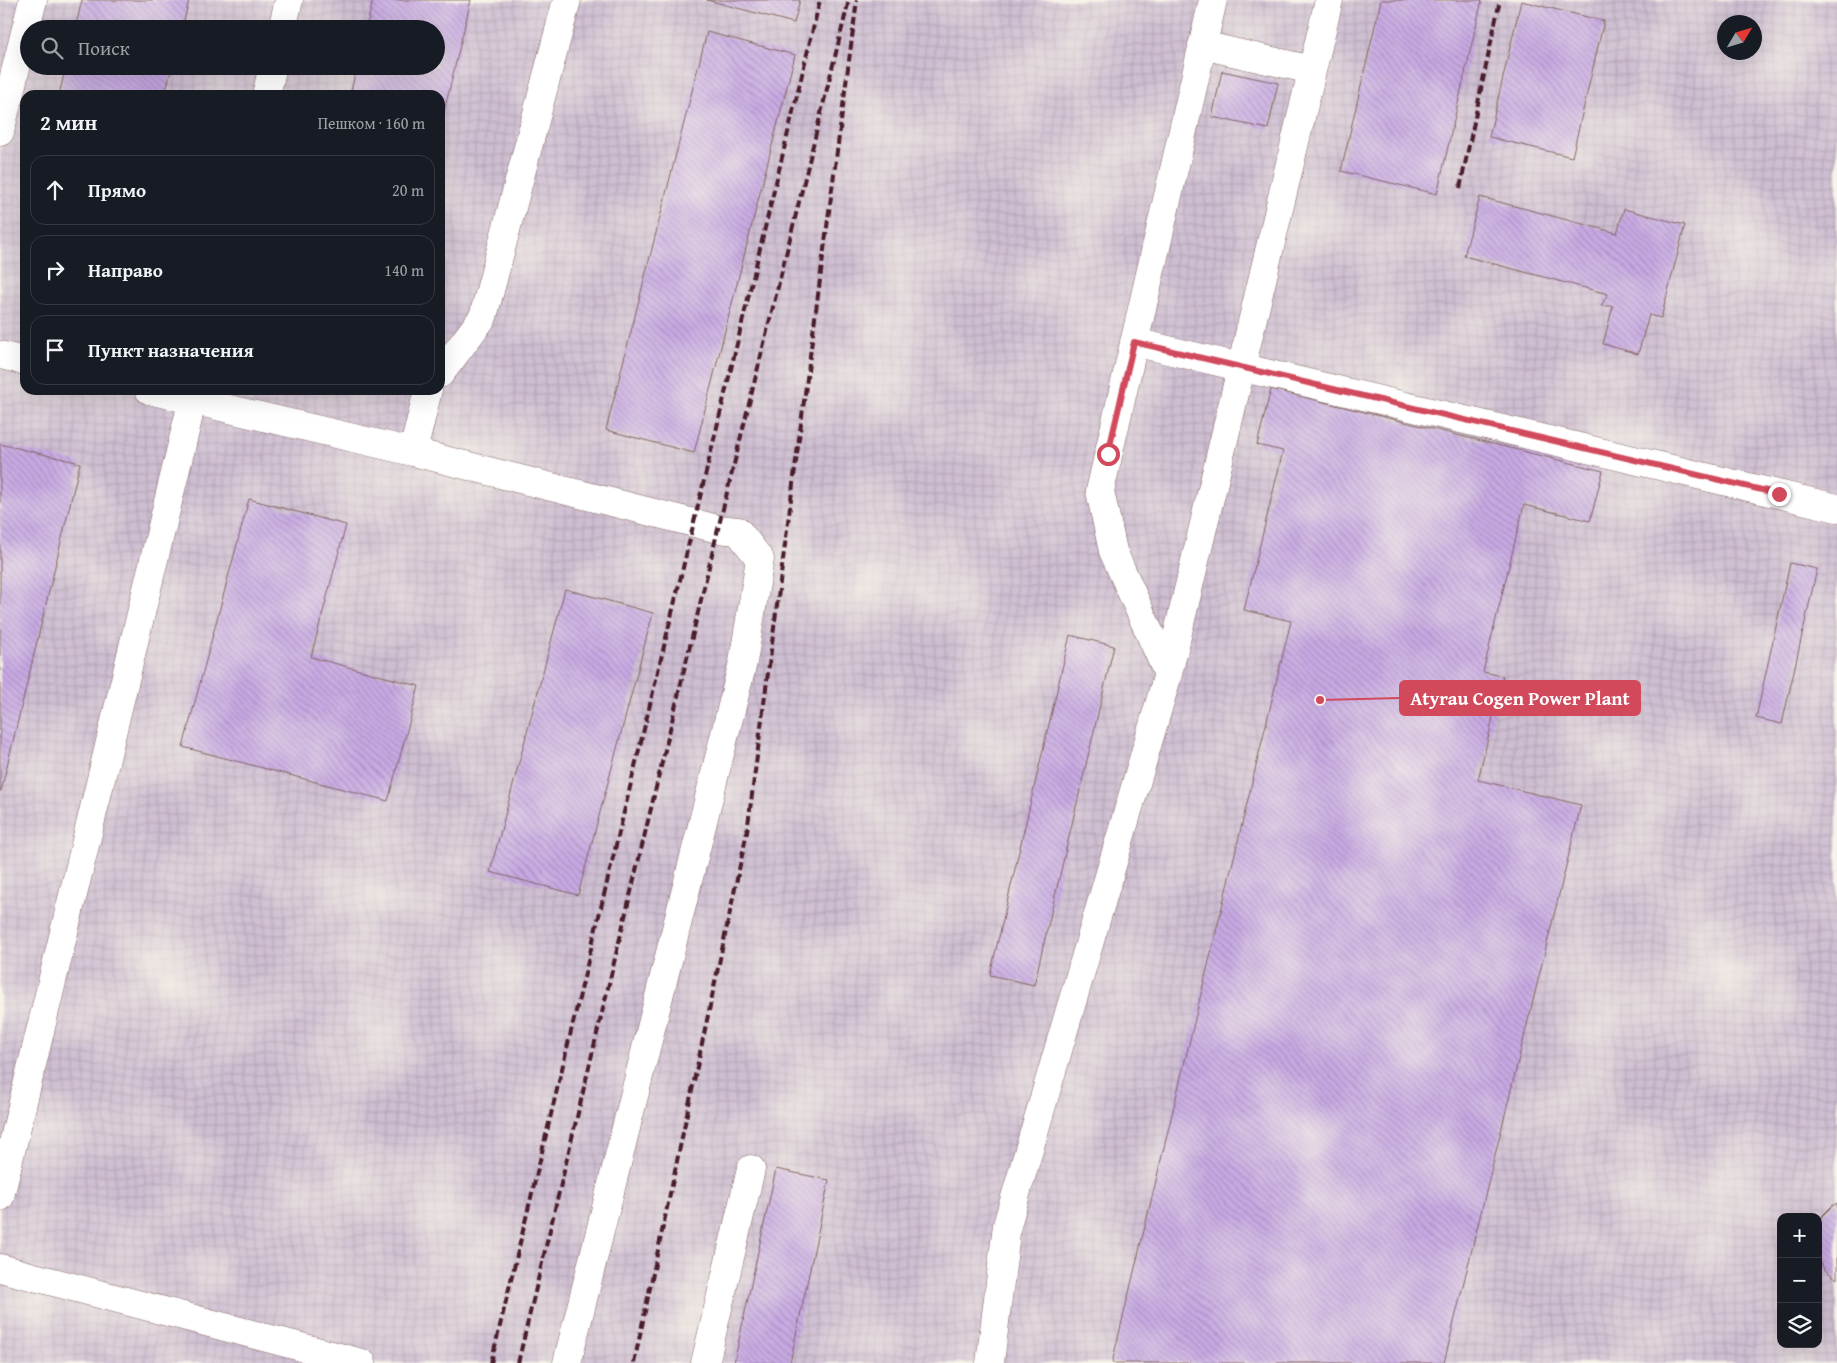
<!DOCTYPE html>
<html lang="ru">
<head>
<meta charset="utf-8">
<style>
  body { margin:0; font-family:"Gentium Book Plus",serif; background:#242831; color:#f1f3f6 }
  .controls { position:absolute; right:15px; bottom:15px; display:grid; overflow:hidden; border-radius:10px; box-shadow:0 5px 20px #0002 }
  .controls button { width:45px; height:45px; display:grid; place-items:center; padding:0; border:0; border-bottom:1px solid #363941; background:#171b24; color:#f1f3f6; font:25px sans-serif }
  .compass { position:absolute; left:1717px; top:15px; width:45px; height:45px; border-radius:50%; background:#171b24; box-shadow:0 5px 20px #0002; rotate:52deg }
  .stop { position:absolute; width:15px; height:15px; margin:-11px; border:4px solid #d1495b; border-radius:50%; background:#fff }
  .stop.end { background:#d1495b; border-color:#fff; box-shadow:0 1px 5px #0008 }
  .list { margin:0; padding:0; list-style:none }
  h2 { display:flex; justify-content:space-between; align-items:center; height:65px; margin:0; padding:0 20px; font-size:21px }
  h2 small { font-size:16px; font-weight:400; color:#9ea1a6 }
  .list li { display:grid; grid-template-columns:32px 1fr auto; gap:15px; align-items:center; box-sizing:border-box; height:70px; margin:0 10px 10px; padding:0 10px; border:1px solid #363941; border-radius:15px }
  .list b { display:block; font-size:19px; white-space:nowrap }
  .list em { font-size:16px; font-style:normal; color:#9ea1a6 }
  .icon { flex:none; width:28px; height:28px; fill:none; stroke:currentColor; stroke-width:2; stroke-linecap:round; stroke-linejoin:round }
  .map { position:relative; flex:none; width:1837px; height:1363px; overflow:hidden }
  .search { position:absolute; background:#171b24; box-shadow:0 5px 20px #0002; left:20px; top:20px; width:425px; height:55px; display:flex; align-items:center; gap:12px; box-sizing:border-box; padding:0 18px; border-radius:28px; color:#9ea1a6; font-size:19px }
  .panel { position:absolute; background:#171b24; box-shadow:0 5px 20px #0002; left:20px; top:90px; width:425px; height:305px; border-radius:15px }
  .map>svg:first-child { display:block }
  .industrial { fill:url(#industrial-grid); fill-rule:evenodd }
  .building { fill:url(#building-back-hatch) }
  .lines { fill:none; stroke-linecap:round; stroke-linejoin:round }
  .minor-casing { stroke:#836461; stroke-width:29 }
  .minor { stroke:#fff; stroke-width:28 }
  .rail { stroke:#4a1f2b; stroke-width:4; stroke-dasharray:8 4; stroke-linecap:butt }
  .route { stroke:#d1495b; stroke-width:6 }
  .leader { fill:none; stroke:#d1495b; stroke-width:2 }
  .callout-dot { fill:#d1495b; stroke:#f7f3e8; stroke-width:2 }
  .callout { fill:#d1495b; stroke:#d1495b; stroke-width:2 }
  .callout-label { font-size:19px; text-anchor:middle; font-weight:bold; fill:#fff }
</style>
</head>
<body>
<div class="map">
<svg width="1837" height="1363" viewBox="0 0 1837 1363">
  <defs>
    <pattern id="industrial-grid" width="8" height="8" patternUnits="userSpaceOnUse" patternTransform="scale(1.25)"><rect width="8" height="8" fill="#cebed1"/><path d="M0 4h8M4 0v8" fill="none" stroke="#b2a3b4"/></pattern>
    <pattern id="building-back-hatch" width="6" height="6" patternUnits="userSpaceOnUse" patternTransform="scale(1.25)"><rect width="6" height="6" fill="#c8aae4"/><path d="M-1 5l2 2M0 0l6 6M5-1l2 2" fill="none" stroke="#a48ab9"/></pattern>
  </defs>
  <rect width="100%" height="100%" fill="#f7f3e8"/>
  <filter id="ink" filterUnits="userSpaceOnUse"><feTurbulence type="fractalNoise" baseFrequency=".02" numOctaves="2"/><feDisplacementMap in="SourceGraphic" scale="10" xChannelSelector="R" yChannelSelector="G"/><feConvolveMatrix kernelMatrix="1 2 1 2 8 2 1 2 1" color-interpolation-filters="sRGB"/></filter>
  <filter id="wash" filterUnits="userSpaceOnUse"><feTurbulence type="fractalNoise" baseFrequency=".0096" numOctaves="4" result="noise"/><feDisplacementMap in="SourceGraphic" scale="20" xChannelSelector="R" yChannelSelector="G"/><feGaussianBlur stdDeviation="1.12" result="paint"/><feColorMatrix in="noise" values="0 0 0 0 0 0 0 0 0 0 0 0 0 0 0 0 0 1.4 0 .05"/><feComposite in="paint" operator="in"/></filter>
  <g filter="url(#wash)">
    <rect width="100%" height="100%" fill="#eee4c6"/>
    <!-- industrial -->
    <path class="industrial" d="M0,0H1837V1363H0ZM1724,22H1754V52H1724ZM29,29H436V66H29ZM25,95H440V390H25ZM1781,1217H1818V1344H1781Z"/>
    <g id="blocks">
      <!-- building -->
      <path class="building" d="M82,0H189L182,29H75Z
        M373,0H471L441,124L440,95H350L357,66H436V29H366Z
        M707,0H800L794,23Z
        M1381,0H1482L1437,194L1341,171Z
        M1521,1L1604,21L1572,157L1489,137Z
        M707,32L795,55L694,453L606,430Z
        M66,66H172L165,95H59Z
        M1222,71L1278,83L1268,129L1212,117Z
        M1480,197L1617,233L1624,209L1685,225L1661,318L1649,315L1638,354L1603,344L1613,306H1601L1608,294L1464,256Z
        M1271,389L1603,471L1590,521L1524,505L1483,672L1503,676L1478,780L1581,805L1444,1363H1112L1291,621L1244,610L1283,451L1257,445Z
        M0,444L80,463L1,791H0Z
        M249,499L346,525L311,657L419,686L388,801L183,747Z
        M1790,563L1817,569L1782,724L1756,718Z
        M565,589L653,613L578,895L490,872Z
        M1070,635L1114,646L1034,985L990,975Z
        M776,1169L829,1180L790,1363H734Z
        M1837,1203V1279L1824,1269L1818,1259V1224L1822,1216L1832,1206Z"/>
    </g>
  </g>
  <g filter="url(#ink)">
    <use href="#blocks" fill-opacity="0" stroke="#836461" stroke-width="1"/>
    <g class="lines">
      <defs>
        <path id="minor" d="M282,29L289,0
          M1202,45L1312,70
          M266,95L273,66
          M0,132L33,0
          M1134,342L1837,508
          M0,355L25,361
          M440,374L483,317L567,0
          M149,390L413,452L428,390
          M413,452L718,529L738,531L760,559L743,662L567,1363
          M1168,674L1113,551L1100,491L1213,0
          M0,1197L195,390
          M0,1268L362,1363
          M705,1363L751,1169
          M990,1363L1007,1225L1168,674L1329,0"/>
      </defs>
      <!-- minor casing -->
      <use href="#minor" class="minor-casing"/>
      <!-- minor -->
      <use href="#minor" class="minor"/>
      <!-- rail -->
      <path class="rail" d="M1460,188L1500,0
        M491,1363L820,0
        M518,1363L718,529L849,0
        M634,1363L747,832L857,0"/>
    </g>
  </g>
  <g class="lines" filter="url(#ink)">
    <!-- route -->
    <path class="route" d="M1108,454L1134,342L1779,494"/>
  </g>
  <!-- callouts -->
  <path class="leader" d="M1320 700L1400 698"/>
  <circle class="callout-dot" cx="1320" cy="700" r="5"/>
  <rect class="callout" x="1400" y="681" width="240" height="34" rx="5"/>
  <g class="callout-label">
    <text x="1520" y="705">Atyrau Cogen Power Plant</text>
  </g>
</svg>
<div class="controls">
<button>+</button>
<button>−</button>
<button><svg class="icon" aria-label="layers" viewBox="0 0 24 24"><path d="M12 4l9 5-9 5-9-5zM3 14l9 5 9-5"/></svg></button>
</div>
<svg class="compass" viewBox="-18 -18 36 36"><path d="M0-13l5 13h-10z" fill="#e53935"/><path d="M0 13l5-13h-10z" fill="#9ea1a6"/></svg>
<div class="stop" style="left:1108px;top:454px"></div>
<div class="stop end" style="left:1779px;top:494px"></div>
<div class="search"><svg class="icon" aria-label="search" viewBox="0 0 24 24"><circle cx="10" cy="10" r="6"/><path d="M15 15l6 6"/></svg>Поиск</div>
<section class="panel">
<h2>2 мин<small>Пешком · 160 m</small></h2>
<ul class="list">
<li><svg class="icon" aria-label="ahead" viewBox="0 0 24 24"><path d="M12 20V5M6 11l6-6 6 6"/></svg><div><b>Прямо</b></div><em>20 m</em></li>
<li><svg class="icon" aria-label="right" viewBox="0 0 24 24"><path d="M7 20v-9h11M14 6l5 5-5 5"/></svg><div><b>Направо</b></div><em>140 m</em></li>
<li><svg class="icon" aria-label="arrive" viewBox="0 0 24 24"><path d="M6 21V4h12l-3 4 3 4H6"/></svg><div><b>Пункт назначения</b></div></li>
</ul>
</section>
</div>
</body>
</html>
